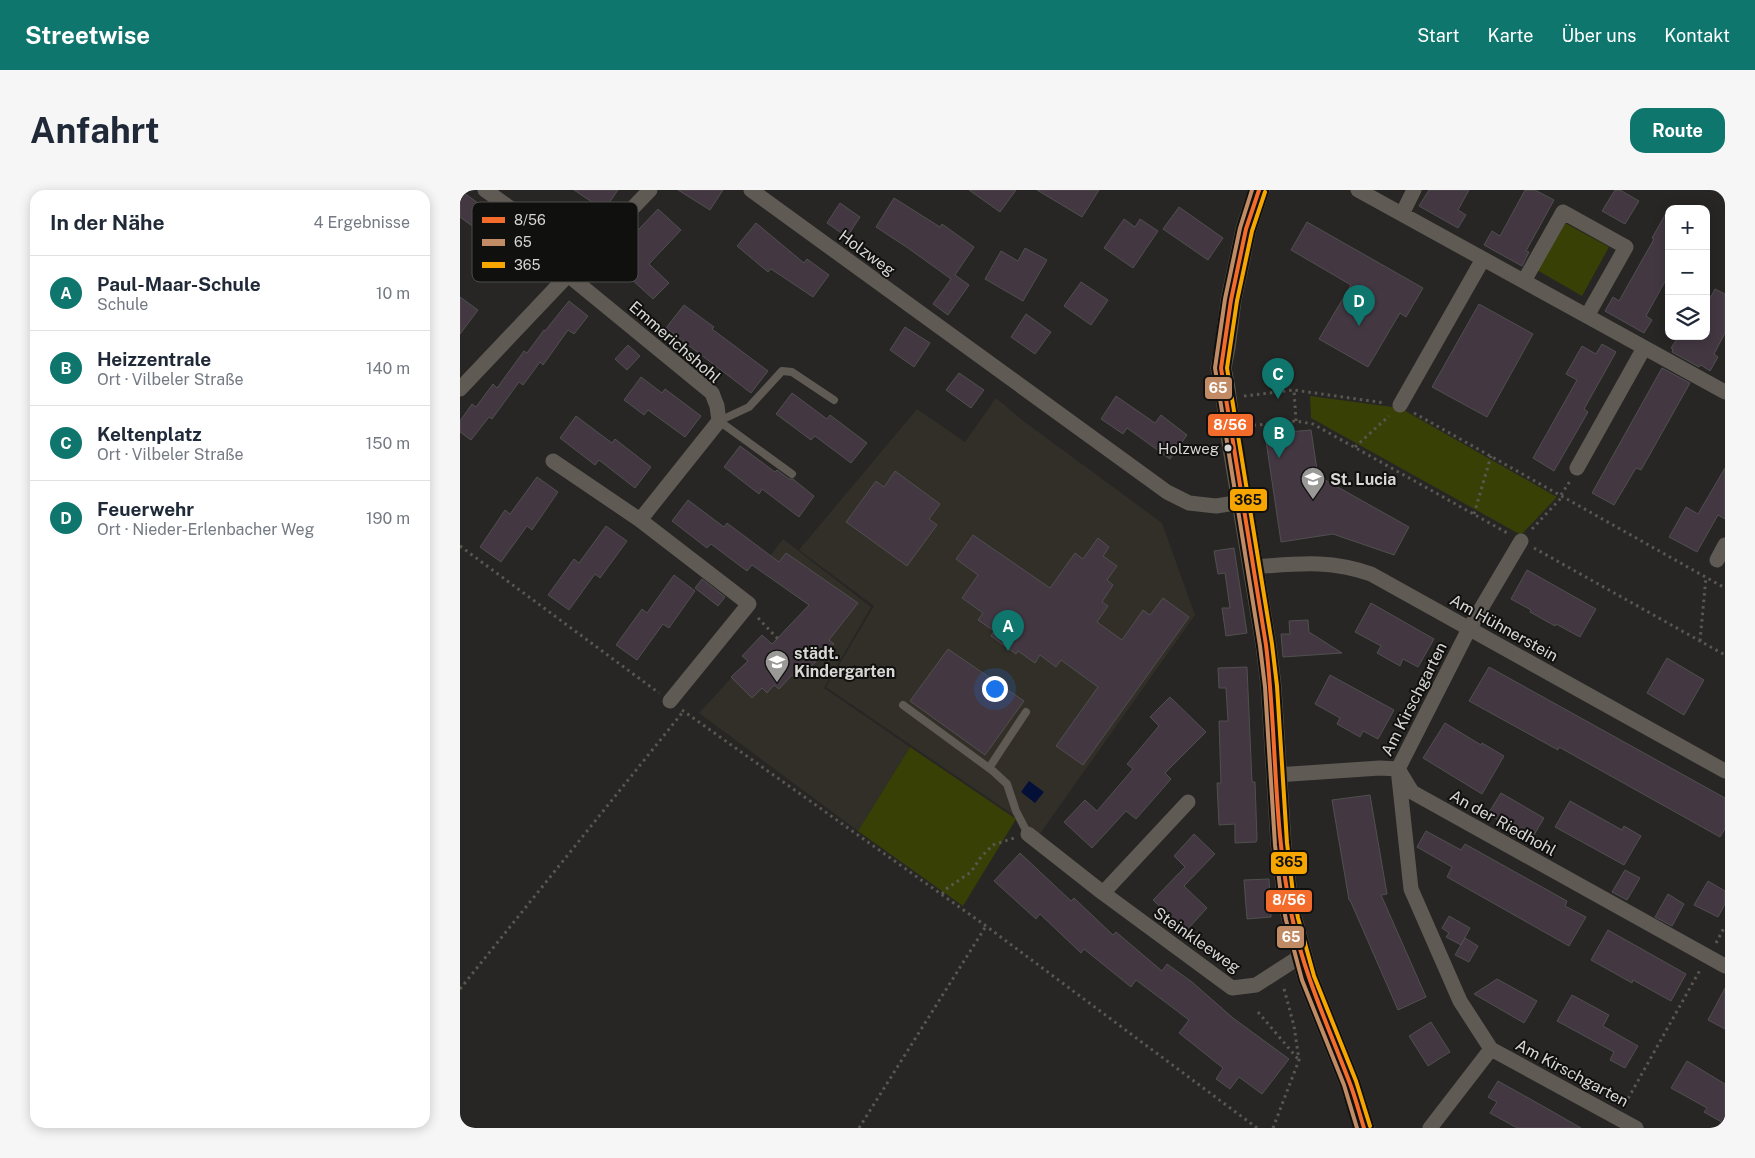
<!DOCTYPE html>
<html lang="de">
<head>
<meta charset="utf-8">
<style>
  body { margin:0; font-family:"Public Sans",sans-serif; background:#f6f6f7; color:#1f2937 }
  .controls { position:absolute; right:15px; top:15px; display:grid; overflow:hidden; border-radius:10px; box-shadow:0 2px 12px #0003 }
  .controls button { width:45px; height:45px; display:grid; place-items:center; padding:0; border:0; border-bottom:1px solid #e0e1e3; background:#fff; color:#1f2937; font:25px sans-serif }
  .you { position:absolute; left:534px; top:498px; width:18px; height:18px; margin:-12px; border:4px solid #fff; border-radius:50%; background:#1a73e8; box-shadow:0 0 0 8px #1a73e833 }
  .badge { display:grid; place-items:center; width:32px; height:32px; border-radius:50%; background:#0f766e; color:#fff; font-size:16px; font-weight:700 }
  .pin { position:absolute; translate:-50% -41px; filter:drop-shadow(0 1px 2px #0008) }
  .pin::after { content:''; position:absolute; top:26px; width:18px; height:15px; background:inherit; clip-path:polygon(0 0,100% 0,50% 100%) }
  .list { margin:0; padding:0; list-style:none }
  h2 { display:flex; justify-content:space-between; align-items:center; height:65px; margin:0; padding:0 20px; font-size:21px }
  h2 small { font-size:16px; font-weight:400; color:#747a83 }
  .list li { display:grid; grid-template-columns:32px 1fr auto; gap:15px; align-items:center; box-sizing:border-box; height:75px; padding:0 20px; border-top:1px solid #e0e1e3 }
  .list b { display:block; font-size:19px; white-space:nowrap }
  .list p { margin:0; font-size:16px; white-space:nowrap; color:#747a83 }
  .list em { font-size:16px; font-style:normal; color:#747a83 }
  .icon { flex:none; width:28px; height:28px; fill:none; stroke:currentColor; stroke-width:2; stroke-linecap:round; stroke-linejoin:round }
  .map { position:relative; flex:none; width:1265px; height:938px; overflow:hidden; border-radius:15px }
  header { display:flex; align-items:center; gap:30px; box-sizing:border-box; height:70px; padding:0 25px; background:#0f766e; color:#fff }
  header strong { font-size:24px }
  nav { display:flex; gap:28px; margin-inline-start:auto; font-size:18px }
  .intro { display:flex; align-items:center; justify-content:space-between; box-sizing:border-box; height:120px; padding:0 30px }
  h1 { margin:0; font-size:35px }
  .button { padding:12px 22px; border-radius:15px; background:#0f766e; color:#fff; font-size:18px; font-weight:700 }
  main { display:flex; gap:30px; padding:0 30px }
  aside { flex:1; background:#fff; border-radius:15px; box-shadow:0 2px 12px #0003 }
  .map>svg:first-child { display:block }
  .built { fill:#322f28 }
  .green { fill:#384006 }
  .water { fill:#041038 }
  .building { fill:#433842; stroke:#504f4f }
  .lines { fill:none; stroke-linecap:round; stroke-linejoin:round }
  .path { stroke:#5a5751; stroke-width:3; stroke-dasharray:2.5 4; stroke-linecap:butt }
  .lane { stroke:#5f5a53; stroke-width:8 }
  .street { stroke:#5f5a53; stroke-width:15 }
  .secondary { stroke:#5b5549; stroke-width:21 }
  .bus-1-casing { stroke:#10100e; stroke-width:8 }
  .bus-2-casing { stroke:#10100e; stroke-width:8 }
  .bus-3-casing { stroke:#10100e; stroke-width:8 }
  .bus-1 { stroke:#f36c2b; stroke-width:4 }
  .bus-2 { stroke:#c18c65; stroke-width:4 }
  .bus-3 { stroke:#f7a600; stroke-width:4 }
  .bus-dot { fill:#d8d7d6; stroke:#10100e; stroke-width:2 }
  .labels { text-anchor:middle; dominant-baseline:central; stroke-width:4; stroke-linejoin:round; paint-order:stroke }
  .bus-label { font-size:15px; fill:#d8d7d6; stroke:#10100e; text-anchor:end }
  .street-label { font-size:16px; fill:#d8d7d6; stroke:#10100e }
  .poi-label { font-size:16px; font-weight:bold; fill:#d8d7d6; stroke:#10100e; text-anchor:start }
  .key { fill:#10100e; stroke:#4c4c4a; stroke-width:1 }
  .key-label { font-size:14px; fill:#d8d7d6 }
  .line-badge { stroke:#10100e; stroke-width:2 }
  .badge-label { font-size:14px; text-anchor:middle; font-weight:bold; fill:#fff }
  .pale-badge-label { font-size:14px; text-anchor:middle; font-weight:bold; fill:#111 }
</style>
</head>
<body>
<header>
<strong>Streetwise</strong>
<nav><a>Start</a><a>Karte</a><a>Über uns</a><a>Kontakt</a></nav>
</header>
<div class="intro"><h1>Anfahrt</h1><a class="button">Route</a></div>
<main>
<aside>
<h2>In der Nähe<small>4 Ergebnisse</small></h2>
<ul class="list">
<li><span class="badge">A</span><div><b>Paul-Maar-Schule</b><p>Schule</p></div><em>10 m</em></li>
<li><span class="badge">B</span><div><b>Heizzentrale</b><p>Ort · Vilbeler Straße</p></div><em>140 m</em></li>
<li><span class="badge">C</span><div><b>Keltenplatz</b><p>Ort · Vilbeler Straße</p></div><em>150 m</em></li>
<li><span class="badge">D</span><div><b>Feuerwehr</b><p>Ort · Nieder-Erlenbacher Weg</p></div><em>190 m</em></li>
</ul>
</aside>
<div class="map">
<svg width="1265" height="938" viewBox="0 0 1265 938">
  <rect width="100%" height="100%" fill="#272625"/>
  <!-- built -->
  <path class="built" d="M536,208L562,230L702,333L735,425L579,645L559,629L366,497L414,416L339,360L457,219L505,252Z
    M323,349L411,417L364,498L450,557L398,641L239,523L287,471L282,466L302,445L312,454L336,429L344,436L358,421L300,379Z"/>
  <!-- green -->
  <path class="green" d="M1105,33L1149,57L1122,106L1077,80Z
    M850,206L940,218L1097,307L1061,345L851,228Z
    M450,557L556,629L503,716L398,641Z"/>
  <!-- water -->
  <path class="water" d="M569,591L584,602L575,613L561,602Z"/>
  <!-- building -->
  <path class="building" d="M0,0L94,68L76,91L58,76L61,72L0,27Z
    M114,0H158L144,20Z
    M218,0H263L250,20Z
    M509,0H556L540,22Z
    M577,0H639L622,27Z
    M969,0H1009L998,20L1006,25L998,38L959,16Z
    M1065,0H1075L1094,10L1066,61L1069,62L1062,76L1024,55L1032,41L1040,46Z
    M1155,0H1160L1179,11L1165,34L1142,21Z
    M434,8L480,37L482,34L514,57L495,85L509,95L488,125L473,114L491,89L448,58L416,37Z
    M380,13L400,27L387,47L367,33Z
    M719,17L763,48L748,70L703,39Z
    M1209,18V84L1186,126L1192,130L1184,143L1145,121L1153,107L1159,111L1194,49L1192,48Z
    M198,19L221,40L189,74L209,93L193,109L168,86L165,89L147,73Z
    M664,29L675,37L680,29L698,41L673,78L644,58Z
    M847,32L963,98L946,127L940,123L908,177L859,149L891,95L831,60Z
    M296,33L344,73L347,69L369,85L353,107L311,79L308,82L277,56Z
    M565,58L587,70L563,111L525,89L541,61L558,71Z
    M621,92L648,110L631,135L604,116Z
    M1255,99L1265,104V143L1254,164L1258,167L1250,181L1241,175L1239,177L1212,162L1213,159L1211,158L1219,146H1246V116Z
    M0,107L18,120L0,144Z
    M109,111L128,126L114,144L108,140L83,175L80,172L63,195L59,192L32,229L29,227L11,250L0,242V231L12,214L16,217L33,194L37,198L64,161L67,163L84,140L85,141Z
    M1019,114L1073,144L1027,227L972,197Z
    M224,115L254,137L252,139L308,181L291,203L206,138Z
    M566,124L591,142L575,164L551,147Z
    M445,137L470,153L454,177L430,160Z
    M1142,154L1156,162L1124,219L1128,222L1094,281L1073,268L1117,190L1106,184L1122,156L1136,164Z
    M168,155L180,166L167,180L155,169Z
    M1202,178L1230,193L1181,280L1176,278L1154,315L1132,303Z
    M499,183L524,200L511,218L486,200Z
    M181,187L202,203L205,199L241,226L225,247L188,220L184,225L164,210Z
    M332,203L367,229L370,225L407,253L391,273L355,246L351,250L316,224Z
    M656,206L695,233L701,225L727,245L710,269L667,238L663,244L641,229Z
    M116,226L152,253L155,249L191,277L175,298L139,270L135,275L100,248Z
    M851,240L858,286L949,337L934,365L873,344L821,352L805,244Z
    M280,256L315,282L317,280L329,289H333L354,306L339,327L302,299L299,304L264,277Z
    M1265,278V329L1258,325L1237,362L1209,347L1226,317L1238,324Z
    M435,281L480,314L469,329L477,335L447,376L386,332L416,291L424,297Z
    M77,287L98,302L72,340L67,336L41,372L20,357L45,320L50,324Z
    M228,310L264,337L267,333L319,372L326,363L398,413L369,450L374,454L338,489L332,485L319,499L314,495L307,503L302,498L292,508L271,487L288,471L282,466L302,445L312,454L349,415L292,375L287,381L251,354L247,358L212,331Z
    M146,336L167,351L140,388L135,384L109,420L88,405L114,369L119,373Z
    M513,345L590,398L615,363L623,369L638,348L649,357L643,366L657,376L647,390L653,395L642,412L648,416L637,432L662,450L683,420L690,425L703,408L729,427L623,575L596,556L638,497L601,470L596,477L580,465L575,473L558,461L556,464L531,446L534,441L518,430L523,423L502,408L518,385L496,369Z
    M774,358L787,443L766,446L762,418H770L765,383L758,384L754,361Z
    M1067,380L1136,419L1120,447L1096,434L1095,436L1070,422L1071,420L1051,409Z
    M214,385L235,401L209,438L203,434L177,470L156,455L182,419L187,423Z
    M242,389L265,407L258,416L235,398Z
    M911,413L974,449L958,477L943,469L940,476L917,463L921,456L895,442Z
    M848,430L849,442L882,463L823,467L821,444H830L829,431Z
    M488,459L564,511L525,565L450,511Z
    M1207,468L1244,490L1224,525L1187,503Z
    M787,477L792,592H795L797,649L796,652L775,653V634L759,635L757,593H761L759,531H768L766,498H759L758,478Z
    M1029,477L1265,608V639L1260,647L1099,557L1098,560L1009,511Z
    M870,485L934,520L918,549L903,541L900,547L877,534L880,528L855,514Z
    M710,507L746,542L705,583L711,589L676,629L666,621L632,658L604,632L625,610L637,621L673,579L667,574L699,536L690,527Z
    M985,533L1021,555L1022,553L1044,566L1022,604L963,568Z
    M1041,603L1084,628L1071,650L1028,624Z
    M910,605L927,704L921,705L966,807L938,820L890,710H889L872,610Z
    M1110,611L1162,640L1164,636L1181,646L1164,675L1095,637Z
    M966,641L1001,660L1005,654L1107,711L1105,716L1126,727L1109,756L987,687L992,677L957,657Z
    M734,644L755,664L724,696L747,718L726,741L693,710L725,677L714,666Z
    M560,663L611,711L614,708L653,745L656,742L702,781L707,774L732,792L773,828L829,869L802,904L779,887L770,899L756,889L763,878L719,843L729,830L676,790L671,797L624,759L621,763L580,724L576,729L534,691Z
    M1165,680L1180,688L1167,710L1152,702Z
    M809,689L811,727L787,729L784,690Z
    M1248,691L1265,701V714L1258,727L1234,715Z
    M1208,704L1224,714L1212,736L1195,727Z
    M989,726L1010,738L1001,755L986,747L989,743L982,738Z
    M1148,740L1226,784L1211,811L1173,790L1172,793L1131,770Z
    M1005,748L1018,756L1009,772L995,765Z
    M1037,789L1077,811L1064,833L1014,804Z
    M1265,798V839L1248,830Z
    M1112,805L1149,825L1143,836L1178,856L1165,878L1150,870L1154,862L1097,831Z
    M971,832L990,862L968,876L949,846Z
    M1227,871L1265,894V934L1244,922L1247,918L1211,898Z
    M1038,891L1088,919L1121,938H1057L1030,923L1037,912L1028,907Z"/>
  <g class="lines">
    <!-- path -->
    <path class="path" d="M784,206L834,200
      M954,223L1265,398
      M836,231L834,200L925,213
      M787,236L836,231L853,234L1049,344
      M895,257L929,226
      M1101,305L1110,291
      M1014,324L1031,266
      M1072,339L1103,306
      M0,356L199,503
      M1074,358L1265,465
      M298,428L318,449
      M1240,451L1246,387
      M222,520L526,736L797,938
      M482,704L486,699L511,682L521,667L533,655L554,648
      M1256,753L1265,736
      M0,799L222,523
      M798,822L838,869
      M1165,914L1240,780
      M399,938L526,736
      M813,938L839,870L834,836L823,795"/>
    <!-- lane -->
    <path class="lane" d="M259,231L289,217L322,181L332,182L374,210
      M259,231L332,284
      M443,515L533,581L547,594L556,621L568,644
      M529,578L566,522"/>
    <!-- street -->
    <path class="street" d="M25,0L123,70
      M291,0L707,302L729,313L756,316L782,312
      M898,0L1265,202
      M942,24L954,0
      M108,85L252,203L257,216L259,231L180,330L289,414L210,511
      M1064,91L1103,22L1166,57L1127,126
      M0,199L108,85L190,0
      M940,215L1023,69
      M93,271L180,330
      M1117,278L1184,158
      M1061,351L1009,439L938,579L951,699L1000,811L1031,859L1176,938
      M1257,370L1265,355
      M793,377C836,374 869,369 911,384L1265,581
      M816,585L920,578L938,579L952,602L1265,776
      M568,644L643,703L772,798L796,795L841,766
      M643,703L728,612
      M970,938L1031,859"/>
    <!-- secondary -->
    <path class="secondary" d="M799,0L786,39L777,82L771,110L765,158L761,178L765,198L770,240L806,455L811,496L821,654L827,704L832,729L848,788L890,893L904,938"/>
    <defs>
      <path id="bus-1" d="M799,0L786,39L771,110L761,178L806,455C817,545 813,639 832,727C844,784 868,836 889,891C895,906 899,922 904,938"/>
      <path id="bus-2" d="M792,0L780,38L765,109L755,178L800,456L805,497L815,655L821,705L826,730L842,790L884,895L897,938"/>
      <path id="bus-3" d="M805,2L792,41L777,111L767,178L812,454L817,496L827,653L833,703L838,728L854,786L896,891L910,936"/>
    </defs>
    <!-- bus-1 casing -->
    <use href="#bus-1" class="bus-1-casing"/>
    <!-- bus-2 casing -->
    <use href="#bus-2" class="bus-2-casing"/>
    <!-- bus-3 casing -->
    <use href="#bus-3" class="bus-3-casing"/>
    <!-- bus-1 -->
    <use href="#bus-1" class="bus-1"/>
    <!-- bus-2 -->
    <use href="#bus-2" class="bus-2"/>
    <!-- bus-3 -->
    <use href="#bus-3" class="bus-3"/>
  </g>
  <!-- icons -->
  <defs>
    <symbol id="school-pin" viewBox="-11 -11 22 30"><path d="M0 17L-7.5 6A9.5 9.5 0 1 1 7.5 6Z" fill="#9a9998" stroke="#10100e"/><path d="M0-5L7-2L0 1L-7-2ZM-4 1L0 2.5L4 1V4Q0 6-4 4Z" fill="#fff"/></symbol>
  </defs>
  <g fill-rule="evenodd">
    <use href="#school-pin" x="839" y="275" width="28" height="38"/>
    <use href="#school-pin" x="303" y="458" width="28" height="38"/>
  </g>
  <!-- markers -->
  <circle class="bus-dot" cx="768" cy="258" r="4.5"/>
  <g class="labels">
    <!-- bus labels -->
    <g class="bus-label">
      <text x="759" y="258">Holzweg</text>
    </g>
    <!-- street labels -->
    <g class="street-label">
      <text transform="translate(407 63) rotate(36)">Holzweg</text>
      <text transform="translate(215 152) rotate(41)">Emmerichshohl</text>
      <text transform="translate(1044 438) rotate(29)">Am Hühnerstein</text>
      <text transform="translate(954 509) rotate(-63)">Am Kirschgarten</text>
      <text transform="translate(1043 633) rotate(29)">An der Riedhohl</text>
      <text transform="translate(737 750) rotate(35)">Steinkleeweg</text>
      <text transform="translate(1112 883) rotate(28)">Am Kirschgarten</text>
    </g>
    <!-- poi labels -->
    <g class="poi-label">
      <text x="870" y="289">St. Lucia</text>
      <text x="334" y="463">städt.<tspan x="334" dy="18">Kindergarten</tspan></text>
    </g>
  </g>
  <!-- legend -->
  <rect x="12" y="12" width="166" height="80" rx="8" class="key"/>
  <rect x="22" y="27" width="23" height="6" fill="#f36c2b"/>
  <rect x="22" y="49" width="23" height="7" fill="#c18c65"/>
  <rect x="22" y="72" width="23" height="6" fill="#f7a600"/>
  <g class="key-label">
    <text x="54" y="35">8/56</text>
    <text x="54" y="57">65</text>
    <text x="54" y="80">365</text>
  </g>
  <g class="line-badge">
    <rect x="744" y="186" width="29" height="24" rx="5" fill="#c18c65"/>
    <rect x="747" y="223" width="47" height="24" rx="5" fill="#f36c2b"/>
    <rect x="769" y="298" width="39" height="24" rx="5" fill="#f7a600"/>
    <rect x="810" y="661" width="38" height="24" rx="5" fill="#f7a600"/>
    <rect x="805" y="699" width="48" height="24" rx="5" fill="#f36c2b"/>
    <rect x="816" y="735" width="29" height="24" rx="5" fill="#c18c65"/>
  </g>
  <g class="badge-label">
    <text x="758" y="203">65</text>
    <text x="770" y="240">8/56</text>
    <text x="829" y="715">8/56</text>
    <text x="831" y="752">65</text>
  </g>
  <g class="pale-badge-label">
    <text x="788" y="315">365</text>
    <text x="829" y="677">365</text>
  </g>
</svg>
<div class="controls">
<button>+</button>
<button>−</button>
<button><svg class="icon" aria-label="layers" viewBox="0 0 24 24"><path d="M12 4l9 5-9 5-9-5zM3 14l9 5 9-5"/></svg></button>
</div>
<div class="you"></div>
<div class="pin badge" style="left:548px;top:461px">A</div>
<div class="pin badge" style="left:819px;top:268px">B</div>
<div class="pin badge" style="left:818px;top:209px">C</div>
<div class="pin badge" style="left:899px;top:136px">D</div>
</div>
</main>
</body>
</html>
